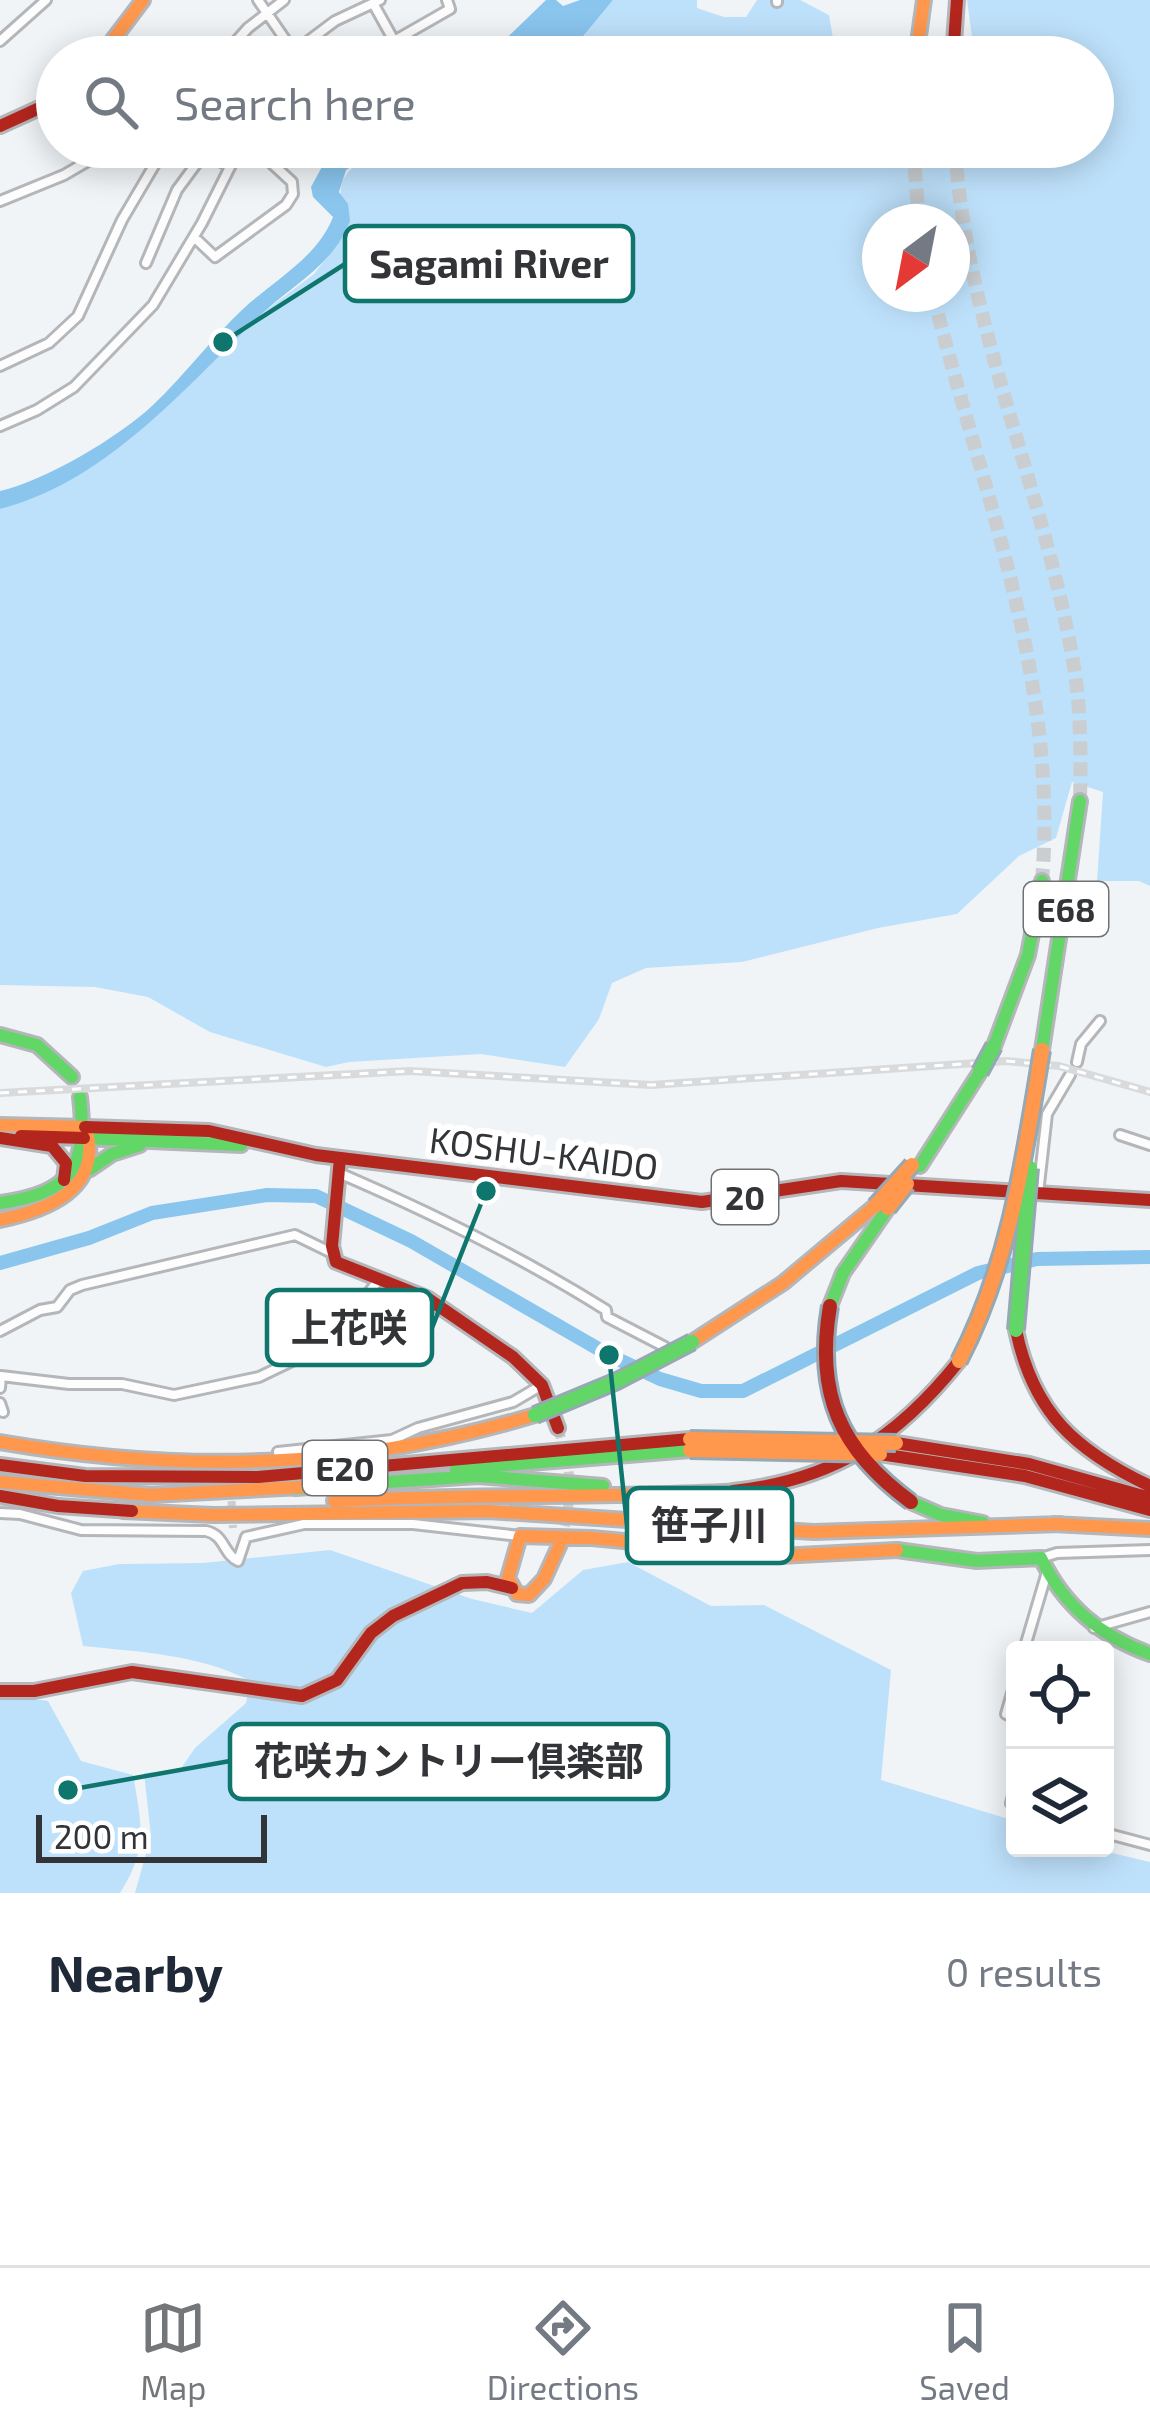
<!DOCTYPE html>
<html lang="en">
<head>
<meta charset="utf-8">
<style>
  body { margin:0; font-family:"Exo 2","Noto Sans JP",sans-serif; background:#f2f2f3; color:#1f2937 }
  .controls { position:absolute; right:36px; bottom:36px; display:grid; overflow:hidden; border-radius:12px; box-shadow:0 6px 30px #0003 }
  .controls button { width:108px; height:108px; display:grid; place-items:center; padding:0; border:0; border-bottom:3px solid #e0e1e3; background:#fff; color:#1f2937; font:60px sans-serif }
  .compass { position:absolute; left:862px; top:204px; width:108px; height:108px; border-radius:50%; background:#fff; box-shadow:0 6px 30px #0003; rotate:212deg }
  .scale { position:absolute; left:36px; bottom:30px; width:231px; box-sizing:border-box; padding-left:12px; border:6px solid #323437; border-top:0; font-size:33px; line-height:42px; white-space:nowrap; color:#323437; -webkit-text-stroke:9px #fff; paint-order:stroke }
  .list { margin:0; padding:0; list-style:none }
  h2 { display:flex; justify-content:space-between; align-items:center; height:156px; margin:0; padding:0 48px; font-size:51px }
  h2 small { font-size:39px; font-weight:400; color:#747a83 }
  .icon { flex:none; width:66px; height:66px; fill:none; stroke:currentColor; stroke-width:2; stroke-linecap:round; stroke-linejoin:round }
  .map { position:relative; flex:none; width:1150px; height:1893px; overflow:hidden }
  .search { position:absolute; background:#fff; box-shadow:0 6px 30px #0003; left:36px; right:36px; top:36px; height:132px; display:flex; align-items:center; gap:30px; box-sizing:border-box; padding:0 42px; border-radius:66px; color:#747a83; font-size:45px }
  .sheet { height:372px; background:#fff }
  nav { display:flex; justify-content:space-around; align-items:center; box-sizing:border-box; height:168px; border-top:3px solid #e0e1e3; background:#fff; font-size:33px; color:#747a83 }
  nav a { display:grid; justify-items:center; gap:6px }
  nav .on { color:#74777a }
  .map>svg:first-child { display:block }
  .green { fill:#bee1fb; fill-rule:evenodd }
  .water { fill:#8ac5ee }
  .lines { fill:none; stroke-linecap:round; stroke-linejoin:round }
  .river { stroke:#8ac5ee; stroke-width:14 }
  .street-tunnel { stroke:#caced1; stroke-width:8; stroke-dasharray:8 4; stroke-linecap:butt }
  .secondary-tunnel { stroke:#caced1; stroke-width:10; stroke-dasharray:10 5; stroke-linecap:butt }
  .highway-tunnel { stroke:#caced1; stroke-width:14; stroke-dasharray:14 7; stroke-linecap:butt }
  .street-casing { stroke:#b4b6b9; stroke-width:14 }
  .fast-casing { stroke:#b4b6b9; stroke-width:18 }
  .slow-casing { stroke:#b4b6b9; stroke-width:18 }
  .jam-casing { stroke:#b4b6b9; stroke-width:18 }
  .street { stroke:#fdfdfe; stroke-width:8 }
  .fast { stroke:#63d668; stroke-width:12 }
  .slow { stroke:#ff974d; stroke-width:12 }
  .jam { stroke:#b3261e; stroke-width:12 }
  .rail-casing { stroke:#d9dadc; stroke-width:8 }
  .rail { stroke:#fff; stroke-width:3; stroke-dasharray:9; stroke-linecap:butt }
  .fast-bridge-casing { stroke:#96a8b3; stroke-width:20; stroke-linecap:butt }
  .slow-bridge-casing { stroke:#96a8b3; stroke-width:20; stroke-linecap:butt }
  .jam-bridge-casing { stroke:#96a8b3; stroke-width:20; stroke-linecap:butt }
  .fast-bridge { stroke:#63d668; stroke-width:14 }
  .slow-bridge { stroke:#ff974d; stroke-width:14 }
  .jam-bridge { stroke:#b3261e; stroke-width:14 }
  .labels { text-anchor:middle; dominant-baseline:central; stroke-width:12; stroke-linejoin:round; paint-order:stroke }
  .shield { fill:#fff; stroke:#707173; stroke-width:3 }
  .shield-label { font-size:33px; font-weight:bold; fill:#323437 }
  .street-label { font-size:36px; fill:#323437; stroke:#fff }
  .leader { fill:none; stroke:#0f766e; stroke-width:4.5 }
  .callout-dot { fill:#0f766e; stroke:#fff; stroke-width:4.5 }
  .callout { fill:#fff; stroke:#0f766e; stroke-width:4.5 }
  .callout-label { font-size:39px; text-anchor:middle; font-weight:bold; fill:#323437 }
</style>
</head>
<body>
<div class="map">
<svg width="1150" height="1893" viewBox="0 0 1150 1893">
  <rect width="100%" height="100%" fill="#f0f4f7"/>
  <!-- green -->
  <path class="green" d="M613,0H697V8L724,17H746L757,0H800L829,15L833,38L846,57H558L568,41L581,39Z
    M967,0H1150V886L1139,881H1097L1103,792L1072,782L1056,838L1019,856L957,914L878,928L742,962L646,968L612,983L599,1019L565,1067L481,1054L349,1062L326,1067L210,1032L148,997L95,987L0,985V509L109,455L269,308L314,274L346,232C337,178 335,178 381,147H1093V57H970L972,37ZM880,222H952V294H880Z
    M330,1550L472,1599L532,1613L583,1570L628,1562L711,1606L764,1605L891,1670L881,1780L1015,1821V1848H1091L1150,1862V1893H135L151,1836L144,1773L180,1770L195,1748L246,1703L250,1681C200,1654 138,1652 83,1646L71,1593L83,1571L119,1564L203,1563Z
    M27,1698L48,1701L81,1761L133,1775C142,1825 148,1849 120,1893H0V1699Z"/>
  <!-- water -->
  <path class="water" d="M546,0H556L563,6L580,0H613L580,40L568,41L558,57H545L552,40L518,57H487Z
    M342,147H381L346,170L339,192L348,204L350,221C334,264 295,283 263,313C185,387 108,481 0,509V491C45,481 119,437 153,405C185,375 211,339 243,309C273,281 318,257 333,217L313,197L311,187L323,165Z"/>
  <g class="lines">
    <!-- river -->
    <path class="river" d="M0,1263L89,1238L152,1213L267,1195L316,1196L411,1241L609,1355L660,1379L701,1391H743L978,1273L1037,1259L1150,1257"/>
    <!-- street-tunnel -->
    <path class="street-tunnel" d="M229,1453L233,1528"/>
    <!-- secondary-tunnel -->
    <path class="secondary-tunnel" d="M558,1428C573,1475 573,1494 561,1541"/>
    <!-- highway-tunnel -->
    <path class="highway-tunnel" d="M913,147L919,222
      M955,147C966,328 1047,495 1075,673C1081,716 1081,758 1080,801
      M933,294C981,489 1059,678 1042,881"/>
    <defs>
      <path id="street" d="M258,0L293,51
        M777,0V2
        M373,3L403,57
        M0,41L46,0
        M222,57L248,28L284,0
        M287,57L335,21L380,0
        M366,57L450,9L447,0
        M0,201L64,175L112,147
        M194,237L215,257L286,205L293,194L292,182L254,147
        M146,263L177,190L205,152L230,167
        M0,366L49,343L78,316L122,220L165,147
        M0,426L37,410L74,387L153,305L202,223L240,147
        M1077,1062L1081,1044L1100,1021
        M1120,1135L1150,1145
        M339,1173C432,1213 520,1256 606,1310L607,1317L665,1347
        M1038,1193L1047,1114L1070,1075
        M0,1331L40,1310L57,1307L70,1290L82,1285L295,1235L332,1253
        M0,1388L1,1376L69,1384H122L174,1395L259,1377L317,1349L349,1319L380,1278
        M0,1403L3,1412
        M278,1452L392,1440L418,1428L513,1402L542,1385
        M0,1513L20,1514L81,1530L206,1531C225,1535 223,1554 238,1561L246,1537L304,1524H413L520,1536
        M1041,1558L1057,1553L1150,1550
        M1094,1628L1150,1612
        M1024,1650L1047,1572
        M1015,1683L1006,1714L1015,1717
        M1015,1788L1011,1803L1015,1805
        M1105,1833L1150,1845"/>
      <path id="fast" d="M0,1035L37,1045L72,1077
        M994,1046L1028,955L1042,881
        M1042,1050L1080,801
        M84,1138L241,1145
        M920,1166L980,1072
        M90,1169L112,1154L140,1145
        M0,1203C71,1193 88,1168 80,1097
        M830,1306L843,1273L888,1208
        M456,1469L690,1450
        M295,1488L478,1476L603,1486
        M911,1502L941,1515L983,1523
        M897,1550L977,1561L1041,1558C1064,1606 1100,1636 1150,1654"/>
      <path id="slow" d="M100,57L143,0
        M916,57L924,0
        M0,1125L85,1127
        M0,1220C48,1210 101,1189 87,1131
        M692,1342L783,1283L875,1206
        M0,1442C186,1474 354,1469 535,1415
        M0,1482L151,1495L302,1487
        M334,1501C470,1493 606,1499 742,1491
        M123,1511L214,1515L488,1511L814,1532L1061,1524
        M1053,1524L1150,1529
        M560,1544L544,1579L529,1595L517,1594L508,1578L520,1536L592,1538L779,1556L897,1550"/>
      <path id="jam" d="M953,57L957,0
        M0,126L57,100
        M85,1127L209,1131L316,1155L702,1202L841,1181L1150,1200
        M21,1136L84,1138
        M0,1138L52,1146L66,1163L64,1180
        M340,1158L332,1246L336,1262L427,1298L513,1357L542,1385L558,1428
        M1016,1330C1033,1413 1076,1451 1150,1486
        M896,1443L1029,1464L1150,1498
        M880,1454L1025,1476L1150,1510
        M0,1465L85,1476L258,1477L690,1439
        M733,1491C833,1480 897,1439 959,1361
        M0,1496L58,1506L132,1511
        M0,1691H34L132,1672L302,1696L337,1680L371,1633L393,1616L462,1583L487,1582L512,1588"/>
    </defs>
    <!-- street casing -->
    <use href="#street" class="street-casing"/>
    <!-- fast casing -->
    <use href="#fast" class="fast-casing"/>
    <!-- slow casing -->
    <use href="#slow" class="slow-casing"/>
    <!-- jam casing -->
    <use href="#jam" class="jam-casing"/>
    <!-- street -->
    <use href="#street" class="street"/>
    <!-- fast -->
    <use href="#fast" class="fast"/>
    <!-- slow -->
    <use href="#slow" class="slow"/>
    <!-- jam -->
    <use href="#jam" class="jam"/>
    <defs>
      <path id="rail" d="M0,1093L410,1071L651,1085L1006,1061L1059,1066L1150,1092"/>
    </defs>
    <!-- rail casing -->
    <use href="#rail" class="rail-casing"/>
    <!-- rail -->
    <use href="#rail" class="rail"/>
    <defs>
      <path id="fast-bridge" d="M980,1072L994,1046
        M1016,1330L1030,1168
        M535,1415L617,1381L692,1342"/>
      <path id="slow-bridge" d="M875,1206L912,1165
        M888,1208L907,1184
        M959,1361C1010,1263 1024,1158 1042,1050
        M690,1439L896,1443
        M690,1450L880,1454"/>
      <path id="jam-bridge" d="M830,1306C815,1394 840,1450 911,1502"/>
    </defs>
    <!-- fast-bridge casing -->
    <use href="#fast-bridge" class="fast-bridge-casing"/>
    <!-- slow-bridge casing -->
    <use href="#slow-bridge" class="slow-bridge-casing"/>
    <!-- jam-bridge casing -->
    <use href="#jam-bridge" class="jam-bridge-casing"/>
    <!-- fast-bridge -->
    <use href="#fast-bridge" class="fast-bridge"/>
    <!-- slow-bridge -->
    <use href="#slow-bridge" class="slow-bridge"/>
    <!-- jam-bridge -->
    <use href="#jam-bridge" class="jam-bridge"/>
  </g>
  <g class="labels">
    <!-- shield labels -->
    <g class="shield">
      <rect x="1024" y="882" width="84" height="54" rx="9"/>
      <rect x="712" y="1170" width="66" height="54" rx="9"/>
      <rect x="303" y="1441" width="84" height="54" rx="9"/>
    </g>
    <g class="shield-label">
      <text x="1066" y="909">E68</text>
      <text x="745" y="1197">20</text>
      <text x="345" y="1468">E20</text>
    </g>
    <!-- street labels -->
    <g class="street-label">
      <text transform="translate(544 1152) rotate(7)">KOSHU-KAIDO</text>
    </g>
  </g>
  <!-- callouts -->
  <path class="leader" d="M223 342L345 264M486 1191L432 1328M609 1355L627 1525M68 1790L230 1761"/>
  <g class="callout-dot">
    <circle cx="223" cy="342" r="12"/>
    <circle cx="486" cy="1191" r="12"/>
    <circle cx="609" cy="1355" r="12"/>
    <circle cx="68" cy="1790" r="12"/>
  </g>
  <g class="callout">
    <rect x="345" y="226" width="288" height="75" rx="12"/>
    <rect x="267" y="1290" width="165" height="75" rx="12"/>
    <rect x="627" y="1488" width="165" height="75" rx="12"/>
    <rect x="230" y="1724" width="438" height="75" rx="12"/>
  </g>
  <g class="callout-label">
    <text x="489" y="278">Sagami River</text>
    <text x="349" y="1342">上花咲</text>
    <text x="709" y="1539">笹子川</text>
    <text x="449" y="1775">花咲カントリー倶楽部</text>
  </g>
</svg>
<div class="controls">
<button><svg class="icon" aria-label="locate" viewBox="0 0 24 24"><circle cx="12" cy="12" r="6"/><path d="M12 2v4M12 18v4M2 12h4M18 12h4"/></svg></button>
<button><svg class="icon" aria-label="layers" viewBox="0 0 24 24"><path d="M12 4l9 5-9 5-9-5zM3 14l9 5 9-5"/></svg></button>
</div>
<svg class="compass" viewBox="-18 -18 36 36"><path d="M0-13l5 13h-10z" fill="#e53935"/><path d="M0 13l5-13h-10z" fill="#747a83"/></svg>
<div class="scale">200 m</div>
<div class="search"><svg class="icon" aria-label="search" viewBox="0 0 24 24"><circle cx="10" cy="10" r="6"/><path d="M15 15l6 6"/></svg>Search here</div>
</div>
<section class="sheet">
<h2>Nearby<small>0 results</small></h2>
<ul class="list">
</ul>
</section>
<nav>
<a class="on"><svg class="icon" aria-label="map" viewBox="0 0 24 24"><path d="M3 6l6-2 6 2 6-2v14l-6 2-6-2-6 2zM9 4v14M15 6v14"/></svg>Map</a>
<a><svg class="icon" aria-label="directions" viewBox="0 0 24 24"><path d="M12 3l9 9-9 9-9-9zM9 14v-3h6M13 9l2 2-2 2"/></svg>Directions</a>
<a><svg class="icon" aria-label="saved" viewBox="0 0 24 24"><path d="M7 4h10v16l-5-4-5 4z"/></svg>Saved</a>
</nav>
</body>
</html>
